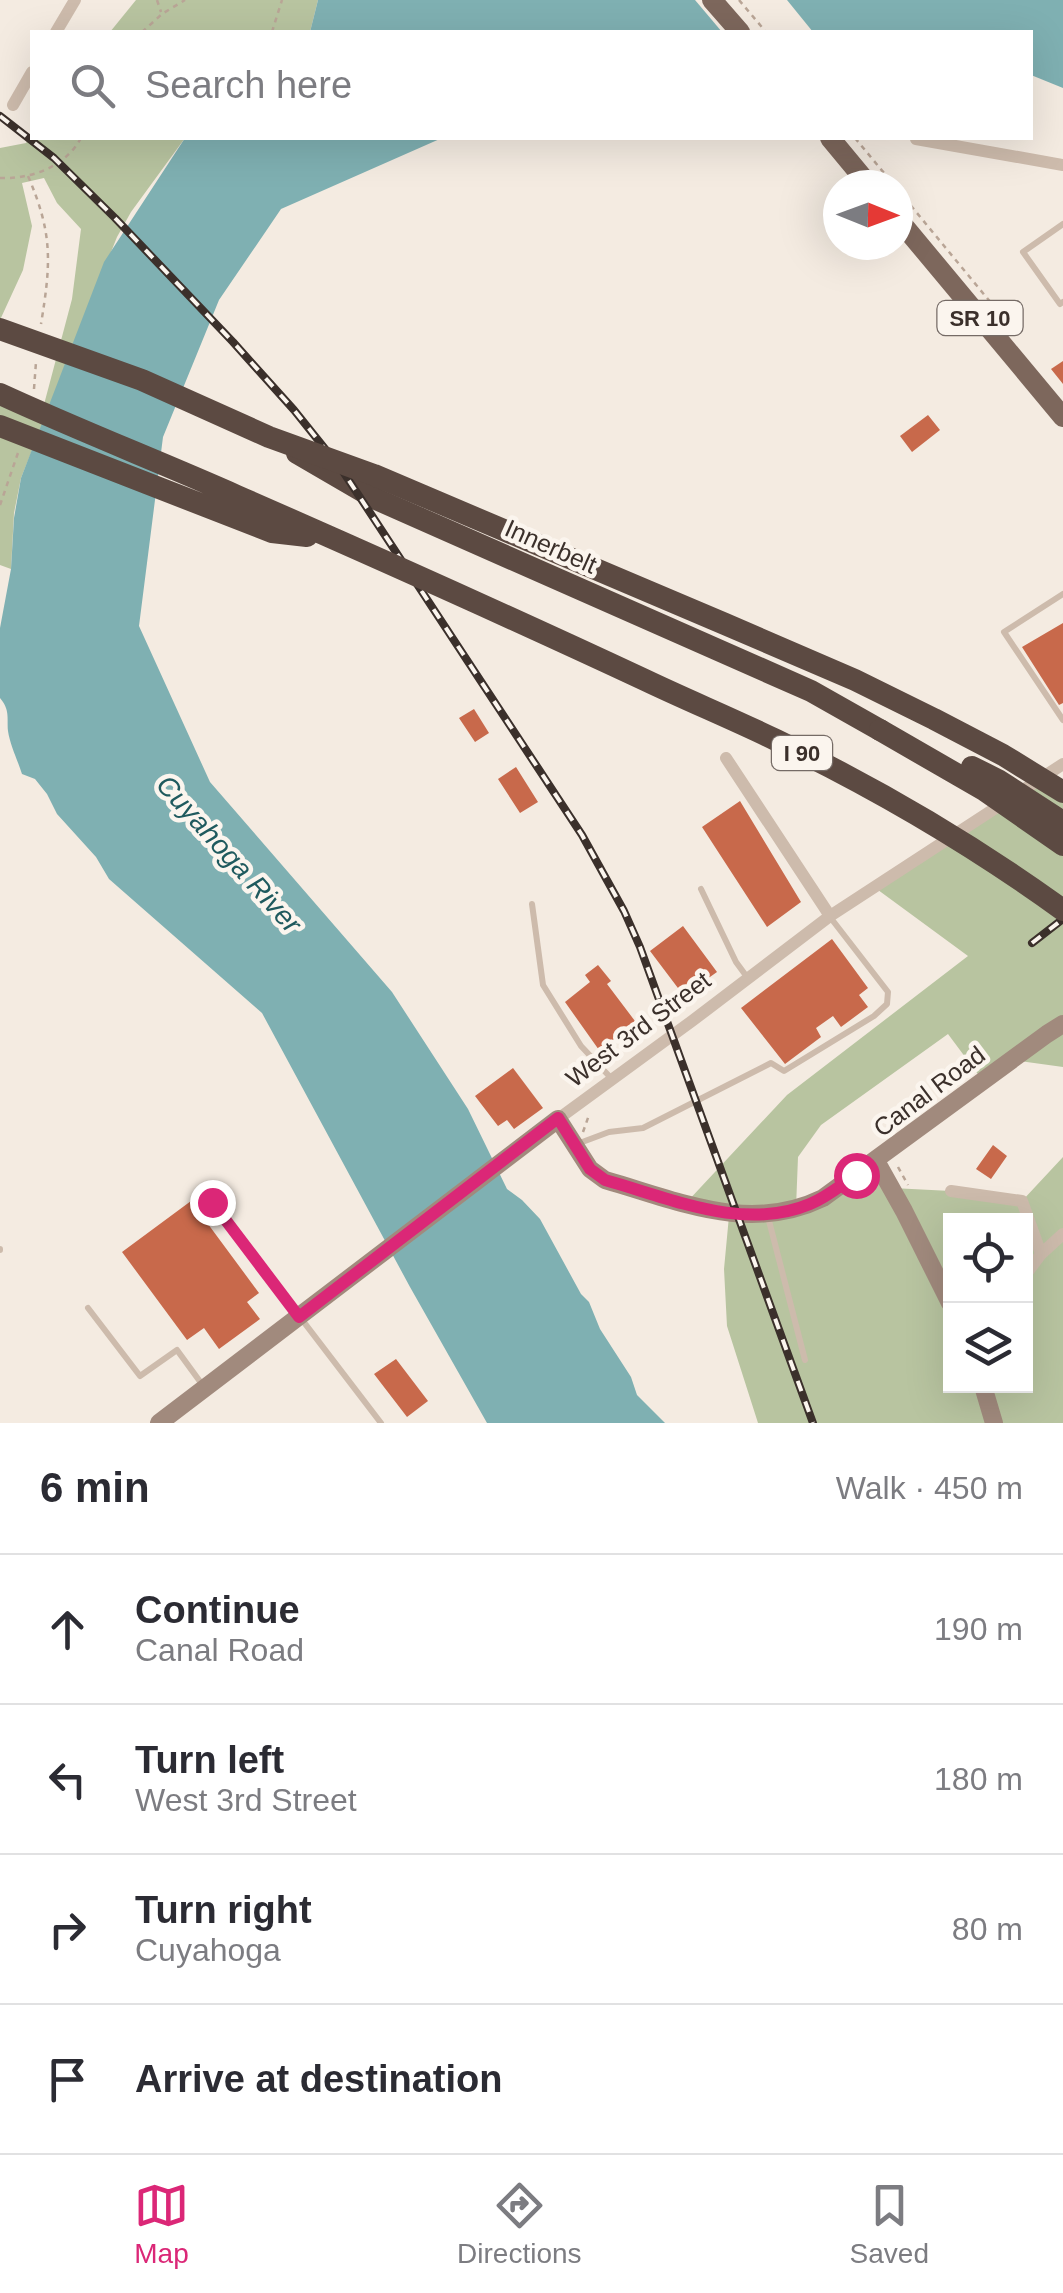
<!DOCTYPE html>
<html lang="en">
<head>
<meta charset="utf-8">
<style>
  body { margin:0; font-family:Helvetica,sans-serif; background:#f7f7f7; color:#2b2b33 }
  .controls { position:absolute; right:30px; bottom:30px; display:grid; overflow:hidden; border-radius:0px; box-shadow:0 10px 40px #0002 }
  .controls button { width:90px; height:90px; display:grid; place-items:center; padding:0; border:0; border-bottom:2px solid #e1e1e2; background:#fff; color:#2b2b33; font:50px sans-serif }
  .compass { position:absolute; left:823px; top:170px; width:90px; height:90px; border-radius:50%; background:#fff; box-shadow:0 10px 40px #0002; rotate:91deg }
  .stop { position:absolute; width:30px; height:30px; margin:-22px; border:8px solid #db2777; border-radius:50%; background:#fff }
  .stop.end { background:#db2777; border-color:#fff; box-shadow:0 2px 10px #0008 }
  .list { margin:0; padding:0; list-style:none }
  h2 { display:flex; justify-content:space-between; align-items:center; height:130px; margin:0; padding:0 40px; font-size:42px }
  h2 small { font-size:32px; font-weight:400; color:#7c7c81 }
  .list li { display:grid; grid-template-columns:65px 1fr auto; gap:30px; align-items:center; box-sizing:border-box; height:150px; padding:0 40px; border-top:2px solid #e1e1e2 }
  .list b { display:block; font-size:38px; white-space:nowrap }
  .list p { margin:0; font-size:32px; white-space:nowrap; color:#7c7c81 }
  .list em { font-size:32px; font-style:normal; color:#7c7c81 }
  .icon { flex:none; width:55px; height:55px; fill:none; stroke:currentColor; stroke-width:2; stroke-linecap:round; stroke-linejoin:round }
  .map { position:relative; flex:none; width:1063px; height:1423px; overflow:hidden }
  .search { position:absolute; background:#fff; box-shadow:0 10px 40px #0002; left:30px; right:30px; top:30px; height:110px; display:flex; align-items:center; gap:25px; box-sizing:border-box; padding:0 35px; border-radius:0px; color:#7c7c81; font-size:38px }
  .sheet { height:730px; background:#fff }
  nav { display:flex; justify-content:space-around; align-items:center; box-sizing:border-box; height:140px; border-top:2px solid #e1e1e2; background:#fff; font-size:28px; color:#7c7c81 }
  nav a { display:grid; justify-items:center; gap:5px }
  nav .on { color:#db2777 }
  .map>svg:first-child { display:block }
  .green { fill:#b8c4a0; fill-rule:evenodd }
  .water { fill:#7fb0b2 }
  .pier { fill:#f4ebe1 }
  .building { fill:#c8694b }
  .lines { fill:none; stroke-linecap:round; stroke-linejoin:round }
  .path { stroke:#b9a596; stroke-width:2.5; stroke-dasharray:5 5; stroke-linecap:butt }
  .lane { stroke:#cdbbac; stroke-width:6 }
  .street { stroke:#cdbbac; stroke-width:12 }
  .secondary { stroke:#a18a7d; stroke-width:18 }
  .primary { stroke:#7d675c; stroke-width:20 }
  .highway { stroke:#5c4a42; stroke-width:22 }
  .rail-casing { stroke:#3b302b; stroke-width:8 }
  .rail { stroke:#fbf5ee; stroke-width:4; stroke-dasharray:11; stroke-linecap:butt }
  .highway-bridge { stroke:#5c4a42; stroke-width:22 }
  .route { stroke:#db2777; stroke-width:12 }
  .labels { text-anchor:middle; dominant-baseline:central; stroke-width:9; stroke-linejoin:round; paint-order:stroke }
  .shield { fill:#fbf5ee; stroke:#756b66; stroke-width:2.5 }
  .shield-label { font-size:22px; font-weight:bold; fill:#3b302b }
  .street-label { font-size:25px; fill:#3b302b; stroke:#fbf5ee }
  .water-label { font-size:28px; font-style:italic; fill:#1f5a5e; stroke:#fbf5ee }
</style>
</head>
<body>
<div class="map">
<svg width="1063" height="1423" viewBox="0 0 1063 1423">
  <rect width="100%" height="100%" fill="#f4ebe1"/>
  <!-- green -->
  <path class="green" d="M136,0H318L310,32H110Z
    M32,134V138H185L131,212L117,237L21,478L14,513L11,569L0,565V396L42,412L72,299L81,229L57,203L44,178L22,183L32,226L23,270L0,320V148L26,143Z
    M1040,779L1063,792V1067L1012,1060L983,1081L948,1034L821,1125L798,1157L796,1208L876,1161L892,1188L951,1191L1022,1201L1063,1157V1423H758L727,1326L724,1269L729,1216L686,1203L787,1095L968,956L874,887ZM950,1220H1026V1386H950Z"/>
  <!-- water -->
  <path class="water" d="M318,0H1063V88L1031,75L1030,32H310Z
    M185,138H442L281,209L219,300L163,437L139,626L210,782L392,992L468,1109L507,1189L522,1200L540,1219L581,1294L589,1302L600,1329L631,1377L637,1395L665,1423H487L410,1287L262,1013L109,879L96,857L57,814L47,794L35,779L22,774C18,761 10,745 8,731C7,717 10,710 0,698V628L11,569L14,518L21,478L104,262Z"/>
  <!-- pier -->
  <path class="pier" d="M695,0H787L813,32H722Z"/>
  <!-- building -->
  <path class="building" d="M1063,361V384L1051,369Z
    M928,415L940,430L912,452L900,436Z
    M1063,623V703L1059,705L1022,647Z
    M474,709L489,733L475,742L459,718Z
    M516,767L538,802L520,813L498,779Z
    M740,801L801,902L767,927L702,827Z
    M683,926L717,972L700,984L703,987L687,1000L650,951Z
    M832,939L868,988L859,995L868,1007L841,1027L833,1016L816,1028L821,1037L785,1064L741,1008Z
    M598,965L611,981L607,984L641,1029L626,1039L620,1031L615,1034L617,1037L599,1050L565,1002L590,982L585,975Z
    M513,1068L543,1108L514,1129L507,1120L498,1126L475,1096Z
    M993,1145L1007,1156L991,1179L976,1169Z
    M191,1201L259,1293L247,1302L260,1319L219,1349L204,1328L187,1340L122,1252Z
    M396,1359L428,1401L407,1417L374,1374Z"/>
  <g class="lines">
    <!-- path -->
    <path class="path" d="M157,0L161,12
      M739,0L766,32
      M142,32L162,14L185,0
      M272,32L282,0
      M855,138L894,185
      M28,176C53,234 51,263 41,324
      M0,178C32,179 65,167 81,138
      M898,190L1015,332
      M34,389L36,362
      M0,505L19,450
      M583,1132L589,1115
      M898,1167L908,1185
      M860,1187L864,1193L872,1187"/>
    <!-- lane -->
    <path class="lane" d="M1063,224L1023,252L1060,304L1063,302
      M1063,594L1004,632L1063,720
      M701,889L736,962L747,977
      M532,904L543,985L581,1046L611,1078
      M577,1144L609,1132L643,1128L771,1063L784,1071L874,1016L887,1004L888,992L830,917
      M212,1202L381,1423
      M768,1217L805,1360
      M0,1250V1249
      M88,1308L140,1376L177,1350L204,1387"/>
    <!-- street -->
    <path class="street" d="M56,32L75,0
      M13,105L32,72
      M916,139L1063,165
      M726,758L830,916
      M558,1119L692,1021L830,916L1063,764
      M951,1191L1022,1201L1041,1254
      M1026,1274L1041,1254L1063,1234"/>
    <!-- secondary -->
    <path class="secondary" d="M876,1161L904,1211L950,1303
      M983,1386L994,1423
      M159,1423L558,1119L590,1169L605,1180C679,1201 749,1234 823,1198L1047,1034L1063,1024"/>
    <!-- primary -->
    <path class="primary" d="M712,0L740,32
      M830,138L869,185
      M898,219L1063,417"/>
    <!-- highway -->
    <path class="highway" d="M297,453L376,499L811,691L880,730"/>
    <defs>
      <path id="rail" d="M0,116L54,158L115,218L233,342L294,410L342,470L582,835L624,911L640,947L813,1423
        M1032,943L1063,919"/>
    </defs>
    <!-- rail casing -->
    <use href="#rail" class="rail-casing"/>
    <!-- rail -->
    <use href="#rail" class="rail"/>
    <!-- highway-bridge -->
    <path class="highway-bridge" d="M0,329L142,380L269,437L374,475L725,624L855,680L934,719L1003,755L1063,792
      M0,394C78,430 158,461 237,496C374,556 510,617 645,680C689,701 733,719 776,740C876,788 973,845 1063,910
      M0,426L272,532L307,536
      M880,730L984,790L1063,845
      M972,767L998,780L1063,822"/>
  </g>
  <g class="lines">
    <!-- route -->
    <path class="route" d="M212,1202L299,1317L558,1118L590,1169L605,1180C670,1198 744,1232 810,1204C827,1197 841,1185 856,1175"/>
  </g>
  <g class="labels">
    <!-- shield labels -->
    <g class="shield">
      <rect x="937.5" y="301" width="85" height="34" rx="8"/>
      <rect x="772" y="736" width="60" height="34" rx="8"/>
    </g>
    <g class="shield-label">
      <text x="980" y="318">SR 10</text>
      <text x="802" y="753">I 90</text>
    </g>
    <!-- street labels -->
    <g class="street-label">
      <text transform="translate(551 546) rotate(24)">Innerbelt</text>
      <text transform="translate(638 1029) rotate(-37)">West 3rd Street</text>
      <text transform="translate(929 1091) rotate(-37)">Canal Road</text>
    </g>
    <!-- water labels -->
    <g class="water-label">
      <text transform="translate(229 854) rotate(48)">Cuyahoga River</text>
    </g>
  </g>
</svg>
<div class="controls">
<button><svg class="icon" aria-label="locate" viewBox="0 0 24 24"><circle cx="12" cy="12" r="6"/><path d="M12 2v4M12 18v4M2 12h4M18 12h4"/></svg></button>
<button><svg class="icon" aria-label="layers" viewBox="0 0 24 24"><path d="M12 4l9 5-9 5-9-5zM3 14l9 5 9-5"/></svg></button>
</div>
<svg class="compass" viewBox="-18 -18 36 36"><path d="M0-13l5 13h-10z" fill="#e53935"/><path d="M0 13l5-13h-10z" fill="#7c7c81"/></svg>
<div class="stop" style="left:856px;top:1175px"></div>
<div class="stop end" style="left:212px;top:1202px"></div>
<div class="search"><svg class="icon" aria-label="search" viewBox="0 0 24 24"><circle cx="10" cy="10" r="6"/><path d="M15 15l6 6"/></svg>Search here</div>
</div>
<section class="sheet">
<h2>6 min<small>Walk · 450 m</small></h2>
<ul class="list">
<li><svg class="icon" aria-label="ahead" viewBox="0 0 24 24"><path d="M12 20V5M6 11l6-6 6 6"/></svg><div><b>Continue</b><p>Canal Road</p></div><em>190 m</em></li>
<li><svg class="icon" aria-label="left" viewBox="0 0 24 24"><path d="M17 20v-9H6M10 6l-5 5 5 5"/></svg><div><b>Turn left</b><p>West 3rd Street</p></div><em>180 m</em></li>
<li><svg class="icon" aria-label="right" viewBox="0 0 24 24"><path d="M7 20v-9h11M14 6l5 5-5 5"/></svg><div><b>Turn right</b><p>Cuyahoga</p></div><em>80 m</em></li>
<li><svg class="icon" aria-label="arrive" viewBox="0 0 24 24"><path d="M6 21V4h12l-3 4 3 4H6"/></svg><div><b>Arrive at destination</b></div></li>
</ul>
</section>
<nav>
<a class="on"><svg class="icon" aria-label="map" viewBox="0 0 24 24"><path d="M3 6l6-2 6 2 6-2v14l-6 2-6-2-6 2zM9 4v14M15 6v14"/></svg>Map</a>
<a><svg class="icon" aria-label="directions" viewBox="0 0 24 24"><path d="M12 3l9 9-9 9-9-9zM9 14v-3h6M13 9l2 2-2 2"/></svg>Directions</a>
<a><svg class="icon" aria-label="saved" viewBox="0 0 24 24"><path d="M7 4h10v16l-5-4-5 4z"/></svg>Saved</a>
</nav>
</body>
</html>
